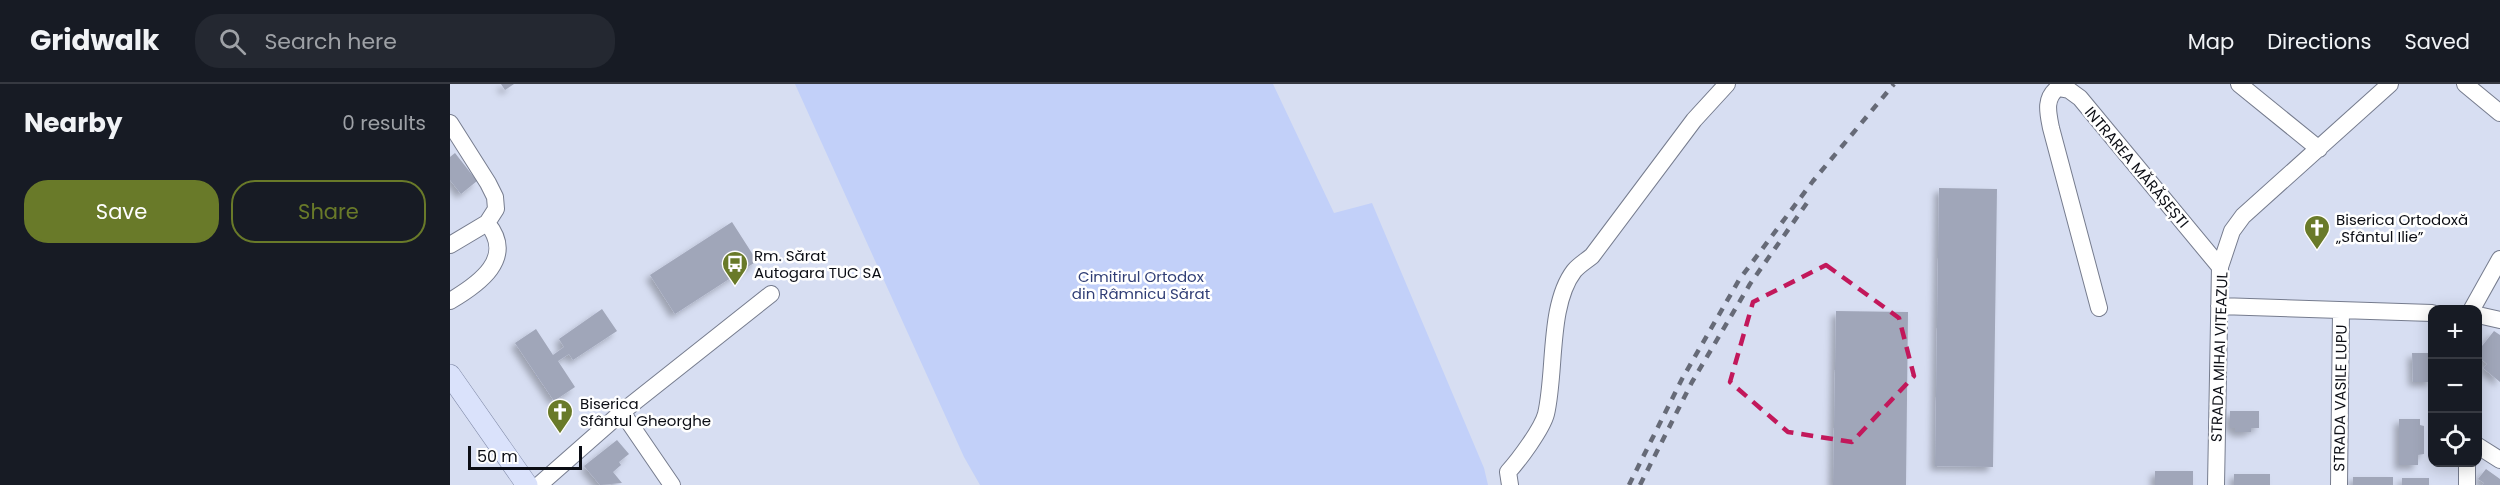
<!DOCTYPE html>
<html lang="en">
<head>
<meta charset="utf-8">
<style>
  body { margin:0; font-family:Poppins,sans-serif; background:#242831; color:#f1f3f6 }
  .controls { position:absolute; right:18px; bottom:18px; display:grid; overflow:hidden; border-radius:12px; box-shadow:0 3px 15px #0003 }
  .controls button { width:54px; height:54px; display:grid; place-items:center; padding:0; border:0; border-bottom:2px solid #363941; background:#171b24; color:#f1f3f6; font:30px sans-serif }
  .scale { position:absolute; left:18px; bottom:15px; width:114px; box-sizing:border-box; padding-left:6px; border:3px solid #0b0d14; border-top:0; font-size:16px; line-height:21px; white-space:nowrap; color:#0b0d14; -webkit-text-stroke:4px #fff; paint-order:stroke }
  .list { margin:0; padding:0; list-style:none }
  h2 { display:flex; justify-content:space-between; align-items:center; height:78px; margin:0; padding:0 24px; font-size:26px }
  h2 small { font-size:20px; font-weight:400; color:#9ea1a6 }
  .actions { display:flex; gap:12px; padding:18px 24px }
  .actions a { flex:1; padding:14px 0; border:2px solid #697a29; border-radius:24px; text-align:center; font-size:21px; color:#697a29 }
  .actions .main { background:#697a29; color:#fff }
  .icon { flex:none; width:33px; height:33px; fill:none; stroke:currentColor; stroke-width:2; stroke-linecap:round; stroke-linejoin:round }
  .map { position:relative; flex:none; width:2050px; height:401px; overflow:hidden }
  header { display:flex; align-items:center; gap:36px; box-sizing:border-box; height:84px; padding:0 30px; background:#171b24; border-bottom:2px solid #363941 }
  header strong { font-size:28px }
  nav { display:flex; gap:33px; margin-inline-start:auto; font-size:21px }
  .search { width:420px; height:54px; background:#242831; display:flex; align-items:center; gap:15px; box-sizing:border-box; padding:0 21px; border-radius:24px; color:#9ea1a6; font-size:22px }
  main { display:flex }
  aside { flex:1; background:#171b24 }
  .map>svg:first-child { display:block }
  .green { fill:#c2d0f9 }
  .building { fill:#a0a6b9; filter:url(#shadow) }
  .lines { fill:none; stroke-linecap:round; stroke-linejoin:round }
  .minor-casing { stroke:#767c8e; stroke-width:18 }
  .major-casing { stroke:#818ba8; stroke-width:22 }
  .minor { stroke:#fff; stroke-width:16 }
  .major { stroke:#dae2fb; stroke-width:21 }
  .rail { stroke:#666a77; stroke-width:4.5; stroke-dasharray:8 8; stroke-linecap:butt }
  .marked { fill:none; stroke:#c2185b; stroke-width:4.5; stroke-dasharray:12 8; stroke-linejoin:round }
  .labels { text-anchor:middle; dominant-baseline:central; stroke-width:5; stroke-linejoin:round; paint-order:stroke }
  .street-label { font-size:15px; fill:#0b0d14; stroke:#fff }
  .poi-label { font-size:15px; fill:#0b0d14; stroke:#fff; text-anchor:start }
  .park-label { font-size:15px; fill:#303e76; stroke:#fff }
</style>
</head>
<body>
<header>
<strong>Gridwalk</strong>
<div class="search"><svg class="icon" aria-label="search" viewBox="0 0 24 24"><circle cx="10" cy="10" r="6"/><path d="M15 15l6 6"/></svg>Search here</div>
<nav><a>Map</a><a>Directions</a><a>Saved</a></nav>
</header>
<main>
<aside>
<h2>Nearby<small>0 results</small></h2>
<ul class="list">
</ul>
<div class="actions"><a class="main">Save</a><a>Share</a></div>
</aside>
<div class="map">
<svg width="2050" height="401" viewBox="0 0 2050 401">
  <defs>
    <filter id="shadow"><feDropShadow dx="-4.5" dy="4.5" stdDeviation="3" flood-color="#0004"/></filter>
  </defs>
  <rect width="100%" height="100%" fill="#d7def2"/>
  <!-- green -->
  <path class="green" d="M345,0H823L884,129L922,119L1034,384L1038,401H530L514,373Z"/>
  <!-- building -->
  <path class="building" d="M51,0H64L55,6Z
    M5,69L27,97L11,110L0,96V73Z
    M1489,104L1547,105L1543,383L1485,382Z
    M282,138L307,177L225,230L200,191Z
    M152,225L167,247L123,276L119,270L108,277L125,303L104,317L65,259L86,245L103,271L114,263L109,255Z
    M1386,227L1458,228L1456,401H1383Z
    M2044,247L2050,251V298L2033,284L2037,280L2028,272V267Z
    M1962,269H1982V298H1963Z
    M1780,327H1809V344H1801V348H1785V344H1780Z
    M1949,335H1970V341L1974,342V370L1968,371V381H1949Z
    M167,356L179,370L169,378L171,381L163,388L172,399L150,401L134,382Z
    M2036,385L2050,395V401H2032L2034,399L2028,395Z
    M1705,387H1743V401H1705Z
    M1784,390H1820V401H1784Z
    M1903,393H1943V401H1903Z
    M1952,394H1979V401H1952Z"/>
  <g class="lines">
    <defs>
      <path id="minor" d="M1789,0L1869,65
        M2015,0L2050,29
        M0,39L38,99L45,113L46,125L37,139L0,161
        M0,217C29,200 66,174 37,139
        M1769,222L1982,229
        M1649,224L1601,44C1598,29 1594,14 1608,4L1619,6L1630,14L1770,183
        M2022,225L2050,175
        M2028,231L2050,236
        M172,328L222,401
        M2028,362L2050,376
        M89,401L172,328L321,210
        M1060,401L1058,388C1069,376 1092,345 1096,330C1106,287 1098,221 1124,187C1129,181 1136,177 1142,172L1244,36L1277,0
        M1766,401L1770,183L1782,147L1793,132L1940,0
        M1889,401L1891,227
        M2017,401V378"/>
      <path id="major" d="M0,291L77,401"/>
    </defs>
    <!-- minor casing -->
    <use href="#minor" class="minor-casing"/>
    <!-- major casing -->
    <use href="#major" class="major-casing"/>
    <!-- minor -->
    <use href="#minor" class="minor"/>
    <!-- major -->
    <use href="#major" class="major"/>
    <!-- rail -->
    <path class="rail" d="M1179,401L1232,295L1289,196L1363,97L1444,0
      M1190,401L1242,298L1300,200L1359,116"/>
  </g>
  <!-- marked area -->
  <path class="marked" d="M1376,181L1449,234L1464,292L1402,358L1338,348L1280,298L1303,218Z"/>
  <!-- icons -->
  <defs>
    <symbol id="church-pin" viewBox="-11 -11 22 30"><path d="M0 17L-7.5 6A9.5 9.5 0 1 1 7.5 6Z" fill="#697a29" stroke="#fff"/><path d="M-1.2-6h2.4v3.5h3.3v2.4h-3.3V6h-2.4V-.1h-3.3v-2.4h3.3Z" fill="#fff"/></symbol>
    <symbol id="bus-pin" viewBox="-11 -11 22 30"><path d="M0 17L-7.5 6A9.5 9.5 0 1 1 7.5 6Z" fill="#697a29" stroke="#fff"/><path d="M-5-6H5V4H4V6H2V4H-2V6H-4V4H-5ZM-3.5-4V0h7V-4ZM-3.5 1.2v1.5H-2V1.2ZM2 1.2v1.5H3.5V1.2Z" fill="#fff"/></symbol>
  </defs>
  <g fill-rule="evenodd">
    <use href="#church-pin" x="1852" y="129" width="30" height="40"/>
    <use href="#bus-pin" x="270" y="165" width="30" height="40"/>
    <use href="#church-pin" x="95" y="313" width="30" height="40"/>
  </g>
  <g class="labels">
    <!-- street labels -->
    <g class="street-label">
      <text transform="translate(1687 83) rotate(50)">INTRAREA MĂRĂȘEȘTI</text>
      <text transform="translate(1769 273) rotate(-88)">STRADA MIHAI VITEAZUL</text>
      <text transform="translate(1890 314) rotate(-89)">STRADA VASILE LUPU</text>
    </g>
    <!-- poi labels -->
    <g class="poi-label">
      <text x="1886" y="135">Biserica Ortodoxă<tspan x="1886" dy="17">„Sfântul Ilie”</tspan></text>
      <text x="304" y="171">Rm. Sărat<tspan x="304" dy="17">Autogara TUC SA</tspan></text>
      <text x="130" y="319">Biserica<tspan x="130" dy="17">Sfântul Gheorghe</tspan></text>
    </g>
    <!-- park labels -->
    <g class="park-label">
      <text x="691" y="192">Cimitirul Ortodox<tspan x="691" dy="17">din Râmnicu Sărat</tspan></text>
    </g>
  </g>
</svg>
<div class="controls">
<button>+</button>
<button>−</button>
<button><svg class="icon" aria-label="locate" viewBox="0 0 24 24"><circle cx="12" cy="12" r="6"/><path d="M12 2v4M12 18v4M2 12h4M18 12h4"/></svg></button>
</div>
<div class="scale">50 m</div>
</div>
</main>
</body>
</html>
